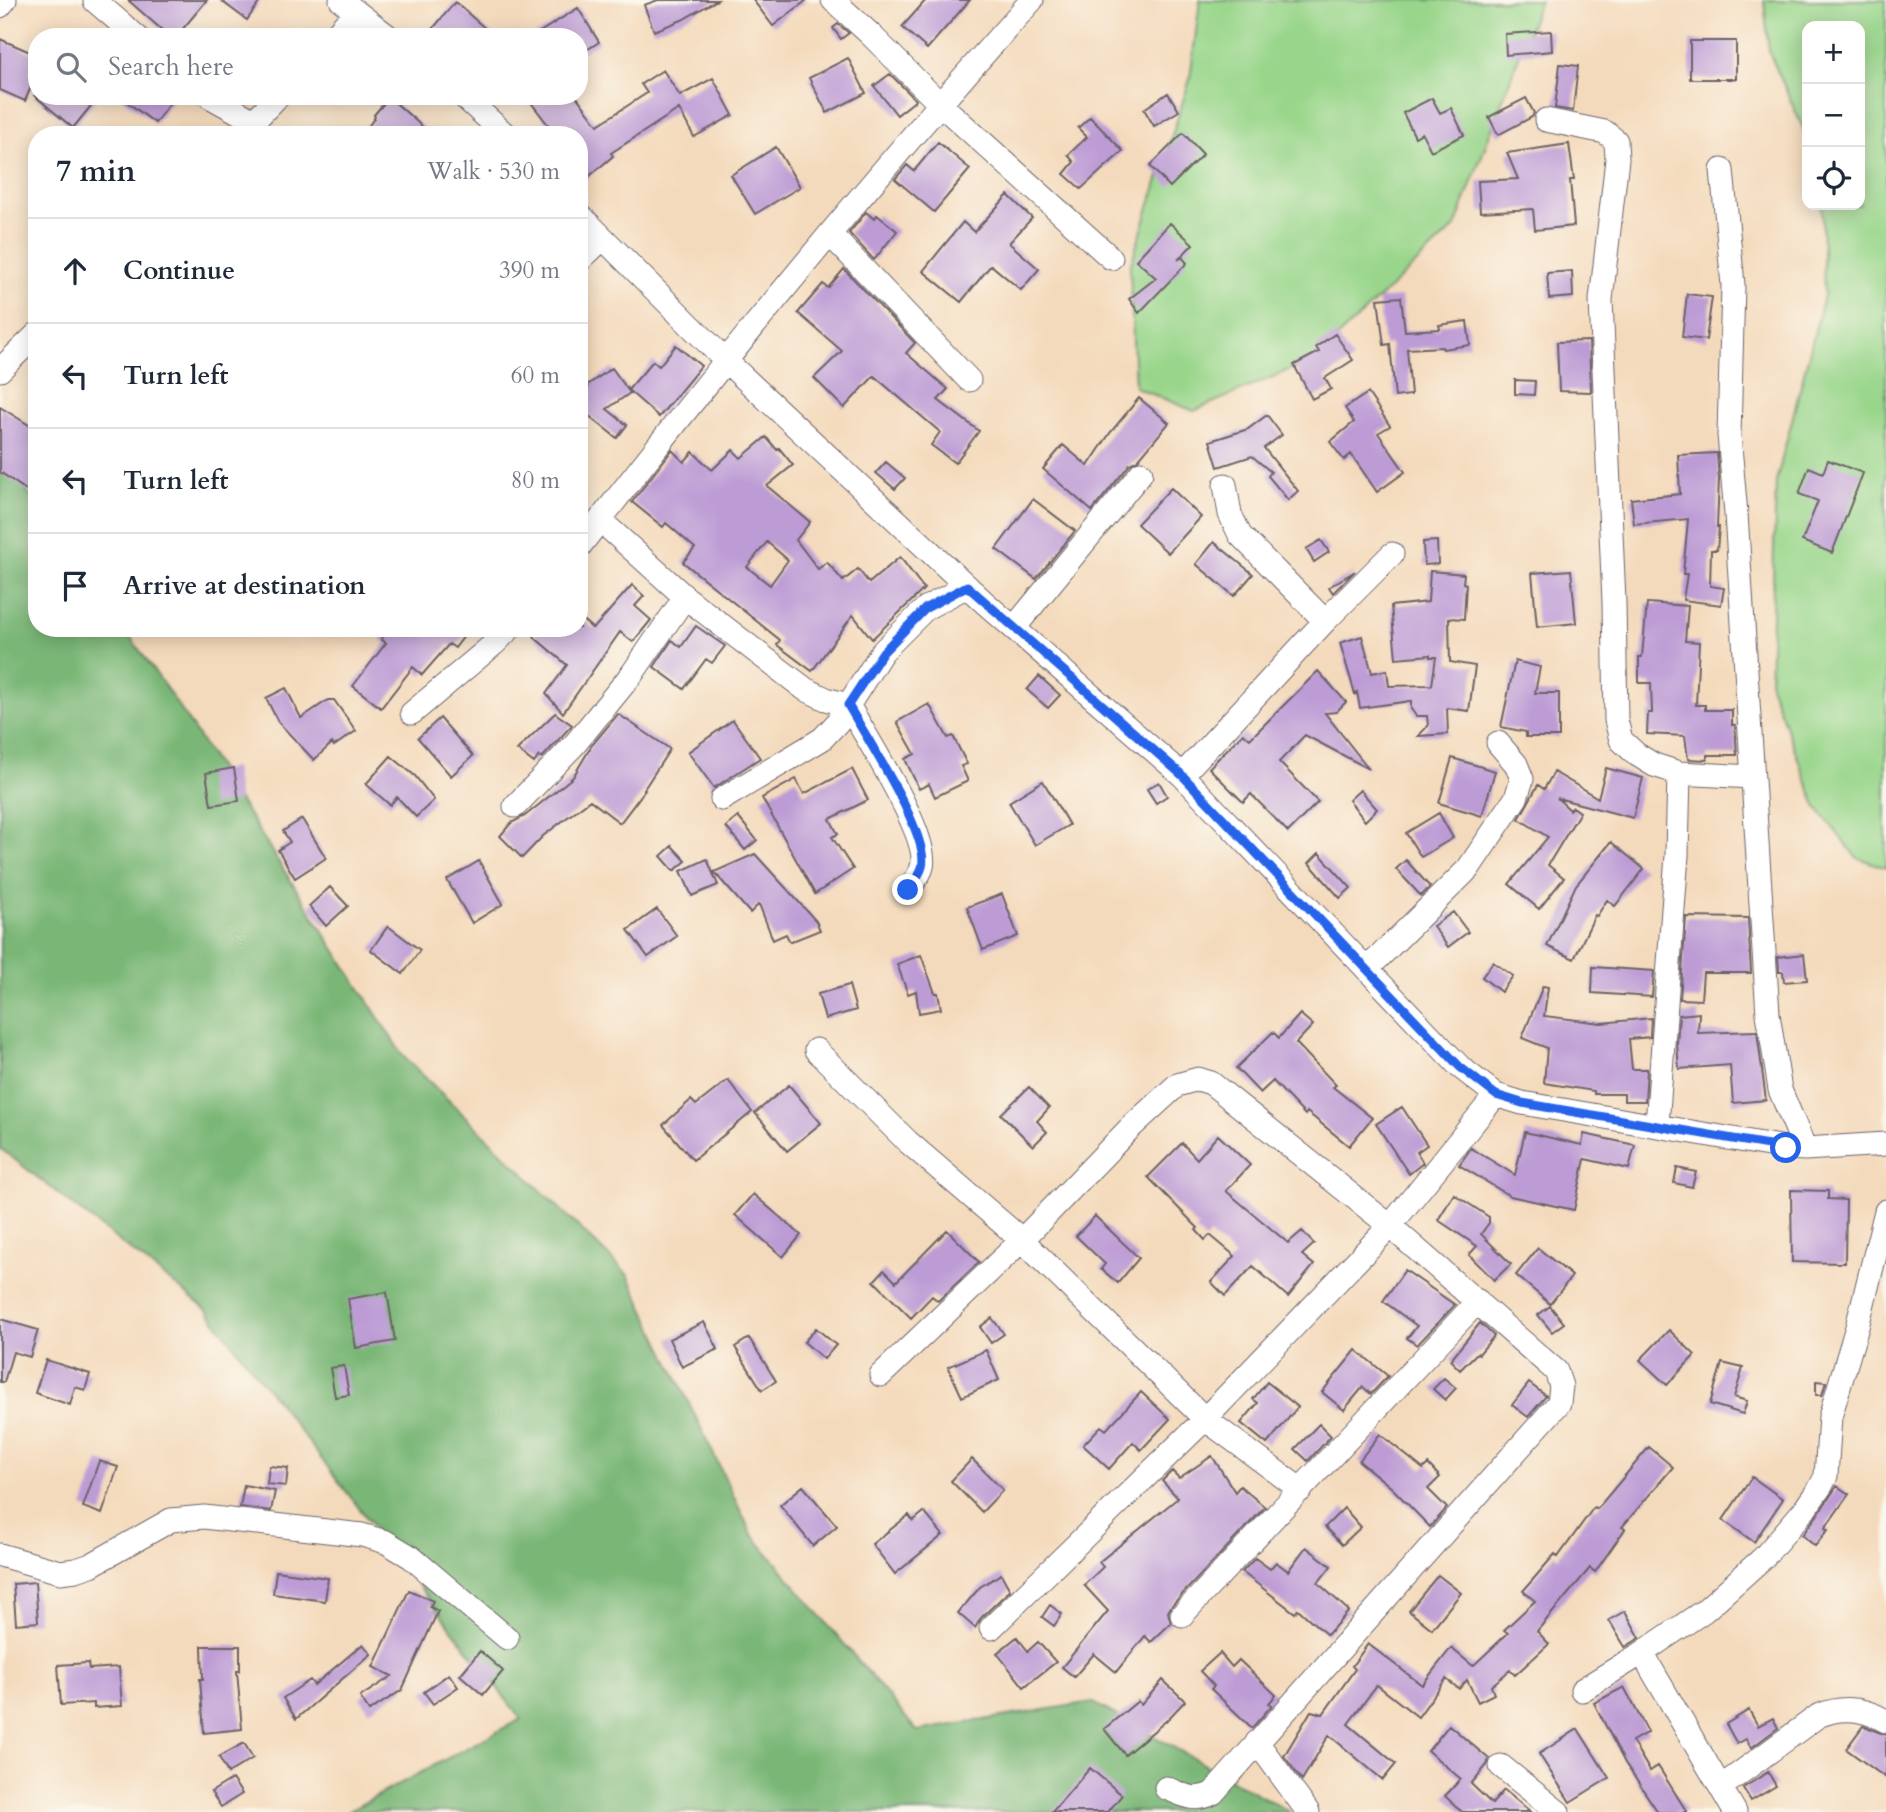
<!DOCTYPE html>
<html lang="en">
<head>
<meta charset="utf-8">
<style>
  body { margin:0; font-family:Cardo,serif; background:#f6f6f7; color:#1f2937 }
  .controls { position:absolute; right:21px; top:21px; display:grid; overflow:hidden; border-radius:14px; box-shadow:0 4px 18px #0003 }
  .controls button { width:63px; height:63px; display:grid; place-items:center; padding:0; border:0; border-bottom:2px solid #e0e1e3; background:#fff; color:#1f2937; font:35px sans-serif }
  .stop { position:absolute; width:21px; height:21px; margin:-16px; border:5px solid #2563eb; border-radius:50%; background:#fff }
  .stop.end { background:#2563eb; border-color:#fff; box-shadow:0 2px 7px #0008 }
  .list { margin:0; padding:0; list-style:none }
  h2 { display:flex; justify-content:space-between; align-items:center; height:91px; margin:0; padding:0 28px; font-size:30px }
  h2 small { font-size:23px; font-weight:400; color:#747a83 }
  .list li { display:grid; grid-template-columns:46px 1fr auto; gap:21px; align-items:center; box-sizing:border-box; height:105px; padding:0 28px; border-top:2px solid #e0e1e3 }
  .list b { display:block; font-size:26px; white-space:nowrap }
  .list em { font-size:23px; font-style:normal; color:#747a83 }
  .icon { flex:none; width:38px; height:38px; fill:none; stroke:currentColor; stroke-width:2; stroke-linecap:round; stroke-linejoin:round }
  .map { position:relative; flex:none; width:1886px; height:1812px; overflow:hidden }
  .search { position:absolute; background:#fff; box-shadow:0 4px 18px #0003; left:28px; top:28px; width:560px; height:77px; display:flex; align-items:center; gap:18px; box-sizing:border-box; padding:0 24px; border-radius:28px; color:#747a83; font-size:26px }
  .panel { position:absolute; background:#fff; box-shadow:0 4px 18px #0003; left:28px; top:126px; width:560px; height:511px; border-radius:28px }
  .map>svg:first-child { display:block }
  .green { fill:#99d68b; stroke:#5e7c63; stroke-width:2 }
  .forest { fill:#7ab777; stroke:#4e6c59; stroke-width:2 }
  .building { fill:#bd9cd5; fill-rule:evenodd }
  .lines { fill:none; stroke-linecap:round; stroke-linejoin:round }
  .minor-casing { stroke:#6c6268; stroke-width:25 }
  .minor { stroke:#fff; stroke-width:23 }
  .route { stroke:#2563eb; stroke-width:9 }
</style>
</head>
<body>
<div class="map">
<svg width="1886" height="1812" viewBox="0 0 1886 1812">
  <rect width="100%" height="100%" fill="#fbf7ec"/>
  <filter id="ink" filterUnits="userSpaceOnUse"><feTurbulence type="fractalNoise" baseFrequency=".0143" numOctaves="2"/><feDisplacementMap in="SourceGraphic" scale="14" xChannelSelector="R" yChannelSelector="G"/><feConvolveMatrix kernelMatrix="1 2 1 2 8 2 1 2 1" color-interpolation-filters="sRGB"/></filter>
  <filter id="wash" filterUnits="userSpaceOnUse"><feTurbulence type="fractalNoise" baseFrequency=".00686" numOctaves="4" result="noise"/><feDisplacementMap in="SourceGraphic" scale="28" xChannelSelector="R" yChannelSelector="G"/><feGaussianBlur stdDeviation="1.57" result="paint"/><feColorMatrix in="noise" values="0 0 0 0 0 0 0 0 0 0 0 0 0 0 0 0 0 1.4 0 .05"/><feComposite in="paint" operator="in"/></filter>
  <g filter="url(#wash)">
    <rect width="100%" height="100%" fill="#f4dabc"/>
    <!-- green -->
    <path class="green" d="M1200,0H1540L1455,227L1314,359L1194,411L1135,387L1130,267L1190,79Z
      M1764,0H1886V868L1856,857L1816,806L1770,685L1776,482L1824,296L1822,205H1860V26H1807V137L1769,52Z"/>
    <!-- forest -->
    <path class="forest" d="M0,454L37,505V628H124L180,708L403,1056L628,1275L751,1533L917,1731L1092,1702L1290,1812H347L521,1719L207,1310L0,1148Z"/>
    <g id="blocks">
      <!-- building -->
      <path class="building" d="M128,0H207L176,37H170Z
        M220,0H261L247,20Z
        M658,0H717L682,20L654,31L644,5Z
        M753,0H807L773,26Z
        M926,0H970L927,49L902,27Z
        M455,2L495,37H426Z
        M578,8L599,42L579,55V37H532Z
        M838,24L849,33L841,39L833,28Z
        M1551,31L1552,51L1506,55L1505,34Z
        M0,39L37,55V73L25,101L0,90Z
        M1690,41H1736V79H1690Z
        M848,58L866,93L827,113L809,78Z
        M1560,64L1578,66L1573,111L1555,108Z
        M663,70L680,96L713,78L733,115L694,137L679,109L611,153L613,156L579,185V135H556L526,96H576L598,125L647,93L641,84Z
        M890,74L916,100L897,115L874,86Z
        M1168,93L1179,111L1154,126L1144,109Z
        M35,96H99L73,128Z
        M119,96H175L155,123Z
        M389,97L407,113L432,135H362L375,117L374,115Z
        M1432,98L1440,113L1451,108L1464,135L1431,151L1422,133L1415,137L1403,113Z
        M1526,98L1534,113L1532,117L1498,135L1489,117Z
        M1090,117L1123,151L1081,189L1064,174L1074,162L1068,155L1087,137L1078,128Z
        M1183,133L1203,154L1170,187L1150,166Z
        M938,142L970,169L934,212L895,179L907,165L914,171Z
        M1569,144L1574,180H1570L1574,226L1535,230L1533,209L1480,212L1478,181L1518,179L1507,153Z
        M776,147L800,187L755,214L731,175Z
        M1008,195L1032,218L1009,243L1039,269L1021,290L991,265L961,302L923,271L963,222L974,232Z
        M866,212L874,219L877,215L897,231L874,260L849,233Z
        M1170,223L1193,244L1178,260L1182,257L1187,263L1139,313L1129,299L1156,278L1136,260Z
        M844,269L915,343L906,353L948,389L938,400L979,431L955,463L931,445L940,432L874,376L844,408L814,378L842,351L798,313L823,284L828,288Z
        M1572,271L1573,297L1549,299L1547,273Z
        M1687,294L1712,297L1706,340L1682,337Z
        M1401,297L1405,331L1440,329L1439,325L1467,321L1470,345L1443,349L1442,347L1407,349L1411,395L1395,397L1390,344L1384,345L1378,299Z
        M1335,334L1353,360L1325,378L1331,389L1312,399L1294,365L1319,352L1316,347Z
        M1589,341L1591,392L1559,391L1557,342Z
        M676,345L701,366L659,417L628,390L653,361L659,366Z
        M612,368L630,393L607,409L627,425L617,438L579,408V396L588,388L586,386Z
        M1515,380L1535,381L1534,395L1515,394Z
        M1368,393L1390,426L1378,433L1405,472L1377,492L1351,454L1344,460L1330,442L1354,422L1345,408Z
        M1139,398L1169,423L1138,460L1130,464L1092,511L1043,469L1063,445L1088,466L1110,433Z
        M0,407L37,430V480L29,492L0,472Z
        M1267,415L1282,435L1264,448L1298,491L1288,500L1268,476L1271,472L1252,456L1218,467L1210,441L1248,429Z
        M766,437L777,450L779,448L793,465L767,486L810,522L796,540L818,569L827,562L843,581L858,569L869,583L900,557L924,589L872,639L853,615L812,671L777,645L780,640L683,562L695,548L666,523L663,527L632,502L672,450L684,462L693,452L712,470L733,450L741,458ZM767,542L788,560L770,585L747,567Z
        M1717,453L1719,479L1717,527H1719L1717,550H1711L1710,586L1724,588L1721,605L1683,600L1687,574H1683L1688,519L1634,524L1631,499L1680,494L1678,455Z
        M1828,460L1863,473L1832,553L1802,541L1818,501L1799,494L1809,467L1823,473Z
        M886,462L905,478L895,489L876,473Z
        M1171,488L1201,517L1168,553L1137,524Z
        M1033,499L1075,531L1036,579L996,549Z
        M1321,540L1329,552L1314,562L1306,549Z
        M1437,541L1438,564L1424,565L1423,542Z
        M1214,542L1253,574L1234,596L1196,564Z
        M1571,570L1576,623L1537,627L1532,573Z
        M1355,571L1333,593L1329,587Z
        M1430,571L1464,574L1463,583L1466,584L1464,619L1449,618L1450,662L1475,666L1469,711L1447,708L1448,734L1418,736L1428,726L1427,716H1416L1411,709V701L1360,708L1357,692L1355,694L1340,643L1362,636L1372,673L1387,670L1389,686L1432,685L1436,657H1430V655L1396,658L1391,606L1428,602Z
        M632,585L644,596L635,606L651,620L633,642L620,632L563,713L546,694L567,665L534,637L541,628H579V617L592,628L595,627Z
        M1647,603L1688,606L1685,641L1699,642L1696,705H1705V710H1732V725H1735L1737,755H1707V760L1688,759L1685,736L1647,734L1648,713H1652L1651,683H1639V657H1642Z
        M696,626L725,646L712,663L706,659L684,689L654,667L672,640L681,647Z
        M391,628H470L455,648L449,644L422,675L413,667L381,708L353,686L386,643L381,639Z
        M1515,661L1540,667L1535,693H1559V737H1526V732L1501,727Z
        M1318,671L1346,702L1336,712L1325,713L1369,769L1305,735L1279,762L1318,802L1288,832L1251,794L1243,802L1209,768L1243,733L1250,739Z
        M1039,676L1060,695L1048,708L1027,690Z
        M286,688L301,718L328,700H334L356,731L334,746L332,743L314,760L278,722L266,698Z
        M929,704L948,738L953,736L967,764L961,766L968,781L935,797L929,784L919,789L905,759L915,754L897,722Z
        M555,713L572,725L542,758L539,756L534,763L517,750Z
        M618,714L670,749L644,789L645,790L620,823L590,800L543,836L522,858L500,836L511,823L525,816L573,777L592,745Z
        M440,718L473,756L451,776L418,738Z
        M733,720L760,758L714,788L688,752Z
        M391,756L415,776L434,800L416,817L397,797L390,805L366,784Z
        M1452,758L1495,771L1482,816L1439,803Z
        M234,768L239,801L211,805L206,773Z
        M1606,768L1643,778L1633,818L1557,798L1570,810L1573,807L1580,812L1548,865L1564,878L1539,909L1509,884L1548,837L1519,819L1538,785L1544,789L1554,772L1598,798Z
        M852,769L868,800L830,819L838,834L832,837L853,869L815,894L762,798L796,779L804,794Z
        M1043,781L1069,825L1035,845L1009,802Z
        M1159,782L1167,796L1156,803L1147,789Z
        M1360,790L1377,809L1365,821L1349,800Z
        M1439,813L1453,838L1421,857L1406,833Z
        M738,817L757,840L745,850L726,827Z
        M302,819L326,858L295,878L278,850L290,842L283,831Z
        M1611,842L1644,869L1615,906L1607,900L1597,916L1595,915L1574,959L1547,946L1576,885Z
        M672,846L686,861L674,871L661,856Z
        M1319,853L1351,888L1340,898L1309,863Z
        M755,854L816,921L820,930L790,942L786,934L773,940L759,904L750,913L714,872Z
        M707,859L718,885L692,896L681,871Z
        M1406,860L1430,887L1421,896L1396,869Z
        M479,861L503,904L472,923L447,880Z
        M330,887L348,906L326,926L309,906Z
        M1002,894L1018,936L983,950L967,907Z
        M657,909L677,936L648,957L628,930Z
        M1453,912L1468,932L1448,947L1433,926Z
        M1686,917L1748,918L1751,973H1703L1701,1000L1680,999Z
        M388,926L420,950L403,974L371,950Z
        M1804,954L1807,980L1784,982L1783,972H1779L1778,957Z
        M921,955L935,993H938L941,1009L919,1013L916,991L908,994L897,964Z
        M1493,962L1513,976L1501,992L1482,977Z
        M1593,967L1654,971L1652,997L1592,993Z
        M849,985L856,1010L825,1019L818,994Z
        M1543,986L1548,987L1544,1016L1601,1023L1651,1018L1650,1037L1629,1039L1632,1069H1647L1645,1101H1624V1094H1594V1091L1544,1083L1547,1048L1522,1038Z
        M1699,1013L1698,1033L1757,1031L1766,1100L1733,1103L1730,1065L1679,1069L1677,1044L1679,1015Z
        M1300,1014L1313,1025L1296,1043L1336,1085L1333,1087L1372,1118L1349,1146L1307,1112L1305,1115L1273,1081L1260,1093L1236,1068L1273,1032L1279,1038Z
        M728,1080L752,1112L693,1160L663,1125L691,1100L696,1105Z
        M789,1085L821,1123L787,1151L755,1113Z
        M1029,1087L1049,1108L1037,1121L1047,1132L1033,1146L1001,1114Z
        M1402,1107L1427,1145L1417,1152L1423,1163L1409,1174L1376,1124Z
        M1525,1132L1582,1145L1584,1134L1635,1145L1629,1169L1585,1159L1574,1210L1510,1196L1459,1165L1471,1148L1515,1175Z
        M1218,1135L1250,1165L1226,1191L1288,1243L1302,1231L1314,1244L1302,1255L1314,1265L1288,1297L1253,1266L1225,1296L1211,1282L1235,1256L1210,1235L1205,1240L1196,1230L1198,1228L1148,1177L1182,1143L1197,1159Z
        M1677,1168L1696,1172L1692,1187L1674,1183Z
        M1791,1190L1828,1191V1199L1846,1200L1845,1263L1792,1262Z
        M753,1194L801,1235L783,1257L735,1215Z
        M1454,1194L1489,1217V1223L1481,1234L1511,1264L1494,1280L1469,1255L1477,1246L1438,1220Z
        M1095,1216L1139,1258L1118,1283L1101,1269L1105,1264L1076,1236Z
        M947,1230L979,1262L938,1301L932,1296L911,1318L874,1281L884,1270L896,1282Z
        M1538,1248L1572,1276L1550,1304L1516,1275Z
        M1405,1270L1455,1305L1417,1345L1407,1338L1417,1326L1383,1301Z
        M387,1292L395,1341L356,1348L348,1299Z
        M1550,1306L1564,1323L1552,1332L1538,1315Z
        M992,1318L1004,1334L991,1343L980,1327Z
        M0,1319L38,1330L30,1357L13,1352L4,1382H0Z
        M704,1322L718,1349L682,1367L669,1339Z
        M1480,1323L1494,1336L1479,1354L1477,1353L1460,1370L1450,1360Z
        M816,1328L836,1345L824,1359L804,1342Z
        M1669,1330L1695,1355L1667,1385L1640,1360Z
        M749,1338L776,1381L762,1390L735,1347Z
        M986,1350L999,1380L962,1397L948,1367Z
        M1356,1350L1388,1376L1371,1394L1363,1387L1344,1410L1322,1392Z
        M46,1360L90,1374L85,1390L75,1387L70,1405L35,1393Z
        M1722,1363L1743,1368L1734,1397L1747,1401L1743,1414L1710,1404Z
        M344,1366L349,1395L335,1397L330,1368Z
        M1444,1378L1456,1388L1445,1400L1433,1389Z
        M1816,1381L1826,1382L1822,1395H1816Z
        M1267,1382L1298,1407L1267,1444L1241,1423L1258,1403L1253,1399Z
        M1529,1383L1546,1396L1528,1417L1512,1405Z
        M1141,1392L1170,1419L1141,1450L1133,1442L1109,1469L1083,1445L1101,1426L1106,1430Z
        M1319,1424L1331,1436L1308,1461L1295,1449Z
        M1380,1434L1423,1469L1428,1464L1440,1477L1428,1489L1447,1508L1430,1527L1392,1488L1359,1461Z
        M1649,1447L1673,1467L1622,1527L1625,1529L1595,1572L1590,1568L1537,1631L1549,1644L1515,1675L1510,1670L1491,1686L1494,1694L1478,1702L1467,1680L1459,1689L1446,1679L1418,1717L1377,1685L1348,1724L1396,1764L1383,1780L1329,1735L1302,1780L1284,1756L1311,1711L1323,1714L1355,1669L1352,1666L1368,1644L1422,1685L1451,1648L1473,1666L1508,1633L1504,1630L1535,1601L1523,1591L1555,1554L1558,1557L1594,1507L1597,1509Z
        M1212,1456L1235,1492L1240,1486L1265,1507L1172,1605L1168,1612L1171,1623L1151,1642L1145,1636L1116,1672L1094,1654L1074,1677L1062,1667L1108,1611L1084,1585L1103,1567L1099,1562L1178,1498L1162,1481L1172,1471L1179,1478Z
        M972,1459L1003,1490L982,1512L951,1481Z
        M99,1461L118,1467L102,1514L83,1507Z
        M269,1466L288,1468L286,1486L267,1484Z
        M1752,1477L1783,1499L1754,1542L1723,1520Z
        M244,1485L275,1491L271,1511L240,1507Z
        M803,1486L837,1526L813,1546L780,1505Z
        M1837,1486L1849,1494L1825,1528L1828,1530L1815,1546L1802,1535L1816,1517Z
        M1344,1508L1361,1527L1342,1545L1325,1527Z
        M924,1512L943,1535L895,1574L872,1544L909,1515L913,1521Z
        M1306,1547L1331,1566L1318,1583L1349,1611L1327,1635L1298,1609L1295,1613L1242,1572L1255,1558L1270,1569L1276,1562L1288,1571Z
        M276,1571L328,1578L325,1601L273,1594Z
        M1001,1574L1010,1590L981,1618L975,1628L958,1613L980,1587Z
        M1438,1575L1461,1593L1432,1629L1409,1611Z
        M35,1582L38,1622L16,1624L13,1584Z
        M409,1590L433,1601L430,1607L438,1611L402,1690L369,1711L360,1697L392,1676L373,1667Z
        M1050,1605L1062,1614L1054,1626L1042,1617Z
        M1625,1611L1640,1638L1625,1647L1609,1620Z
        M1017,1637L1028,1651L1038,1642L1056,1662L1024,1687L997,1653Z
        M363,1644L371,1654L296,1719L283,1698L310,1680L314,1685Z
        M202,1646H240V1671H237L242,1729L204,1733L200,1679H203Z
        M480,1651L503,1671L483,1695L460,1675Z
        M1220,1653L1232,1667L1239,1660L1276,1695L1269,1703L1272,1705L1252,1728L1211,1689L1214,1686L1200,1671Z
        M88,1663L89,1669L119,1667L122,1706L94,1708V1703L61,1705L58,1665Z
        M449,1674L458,1687L433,1704L424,1692Z
        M1163,1680L1185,1701L1167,1720L1125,1755L1104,1729L1138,1701L1141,1705Z
        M1624,1687L1648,1732L1632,1741L1650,1771L1658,1766L1687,1812H1658L1625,1763L1594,1703Z
        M1749,1710L1758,1726L1773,1718L1778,1728L1751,1748L1746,1739L1737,1744L1726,1724Z
        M1449,1725L1489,1759L1487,1765L1471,1784L1492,1804L1504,1790L1531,1812H1462L1445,1796L1461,1779L1428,1751Z
        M1863,1726L1886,1735V1778L1846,1749Z
        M1578,1729L1609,1778L1570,1802L1539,1754Z
        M244,1743L253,1758L228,1773L219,1757Z
        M1090,1768L1122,1795L1108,1812H1052Z
        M1768,1772L1776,1786L1751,1801L1743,1788Z
        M232,1779L242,1794L221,1807L211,1792Z"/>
    </g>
  </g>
  <g filter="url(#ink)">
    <use href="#blocks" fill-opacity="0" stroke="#6c6268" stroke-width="2"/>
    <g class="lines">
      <defs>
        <path id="minor" d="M341,0L389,37
          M833,0L870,34L939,103L1111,258
          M95,1L137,37
          M0,6L5,0
          M333,37L356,12
          M209,96L254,121
          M463,96L506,135
          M1546,120L1605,132L1616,141L1617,159L1601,300L1614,602L1616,720L1621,740L1636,754L1654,765L1679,773L1752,777
          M246,134L254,121L278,96
          M1722,170L1733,285L1729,435L1736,514L1768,1014L1780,1090L1805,1149
          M579,214L726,361L985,603L1182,775L1460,1067L1496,1095L1522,1103L1786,1148L1805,1149L1886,1144
          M830,234L969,380
          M579,261L603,238
          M0,370L37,334
          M1225,485L1230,514L1240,535L1325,621
          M600,520L685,597L805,689L826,699L848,705C865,735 931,837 922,867C920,875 912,884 908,890
          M579,547C724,359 874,176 1032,0
          M1014,628L1141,473
          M412,713L494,644L510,628
          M1182,775L1325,621L1392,554
          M722,799L822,739L837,723L882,652L926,608L967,586
          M515,806L574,745L632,674L685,597
          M1367,969L1468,869L1516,798L1522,779L1516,764L1498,743
          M816,1050L908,1142L1022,1240L1205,1419L1301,1490
          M1657,1125L1677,855L1679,773
          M881,1375L1022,1240L1130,1128L1177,1085L1198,1079L1211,1083L1390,1226L1556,1371L1561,1386L1559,1403L1213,1793C1195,1803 1183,1795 1166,1788
          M0,1555L60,1572L76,1570L91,1565L171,1520L204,1517L362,1535L386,1542L411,1557L507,1638
          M1182,1615L1478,1301
          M991,1628L1205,1419L1390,1226L1496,1095
          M1642,1653L1735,1812
          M1582,1690L1642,1653L1704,1611L1764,1557L1805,1509L1821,1486L1826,1476L1830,1417L1857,1327L1886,1211
          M1257,1742L1308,1812
          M1501,1766L1558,1812
          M1721,1787L1818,1716C1841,1706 1864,1708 1886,1721"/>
      </defs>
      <!-- minor casing -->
      <use href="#minor" class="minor-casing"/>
      <!-- minor -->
      <use href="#minor" class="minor"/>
    </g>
  </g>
  <g class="lines" filter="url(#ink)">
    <!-- route -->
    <path class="route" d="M908,890C912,884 920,875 922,867C931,837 865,735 848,705L883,652L926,608L967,586L1182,775L1460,1067L1496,1095L1522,1103L1786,1148"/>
  </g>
</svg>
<div class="controls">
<button>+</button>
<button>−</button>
<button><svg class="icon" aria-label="locate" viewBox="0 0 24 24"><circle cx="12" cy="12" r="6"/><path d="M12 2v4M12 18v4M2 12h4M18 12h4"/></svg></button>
</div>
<div class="stop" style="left:1786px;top:1148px"></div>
<div class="stop end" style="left:908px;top:890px"></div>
<div class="search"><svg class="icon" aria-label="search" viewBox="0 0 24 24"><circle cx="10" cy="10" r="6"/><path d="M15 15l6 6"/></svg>Search here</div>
<section class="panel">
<h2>7 min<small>Walk · 530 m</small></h2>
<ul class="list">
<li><svg class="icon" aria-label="ahead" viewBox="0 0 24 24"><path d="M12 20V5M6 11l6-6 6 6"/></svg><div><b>Continue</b></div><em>390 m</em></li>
<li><svg class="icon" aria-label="left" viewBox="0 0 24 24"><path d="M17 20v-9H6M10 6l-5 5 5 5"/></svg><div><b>Turn left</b></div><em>60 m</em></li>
<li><svg class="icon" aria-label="left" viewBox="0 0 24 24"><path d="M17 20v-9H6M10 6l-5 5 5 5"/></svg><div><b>Turn left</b></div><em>80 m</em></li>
<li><svg class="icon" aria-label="arrive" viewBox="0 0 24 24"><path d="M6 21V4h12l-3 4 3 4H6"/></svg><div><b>Arrive at destination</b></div></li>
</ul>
</section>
</div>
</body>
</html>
